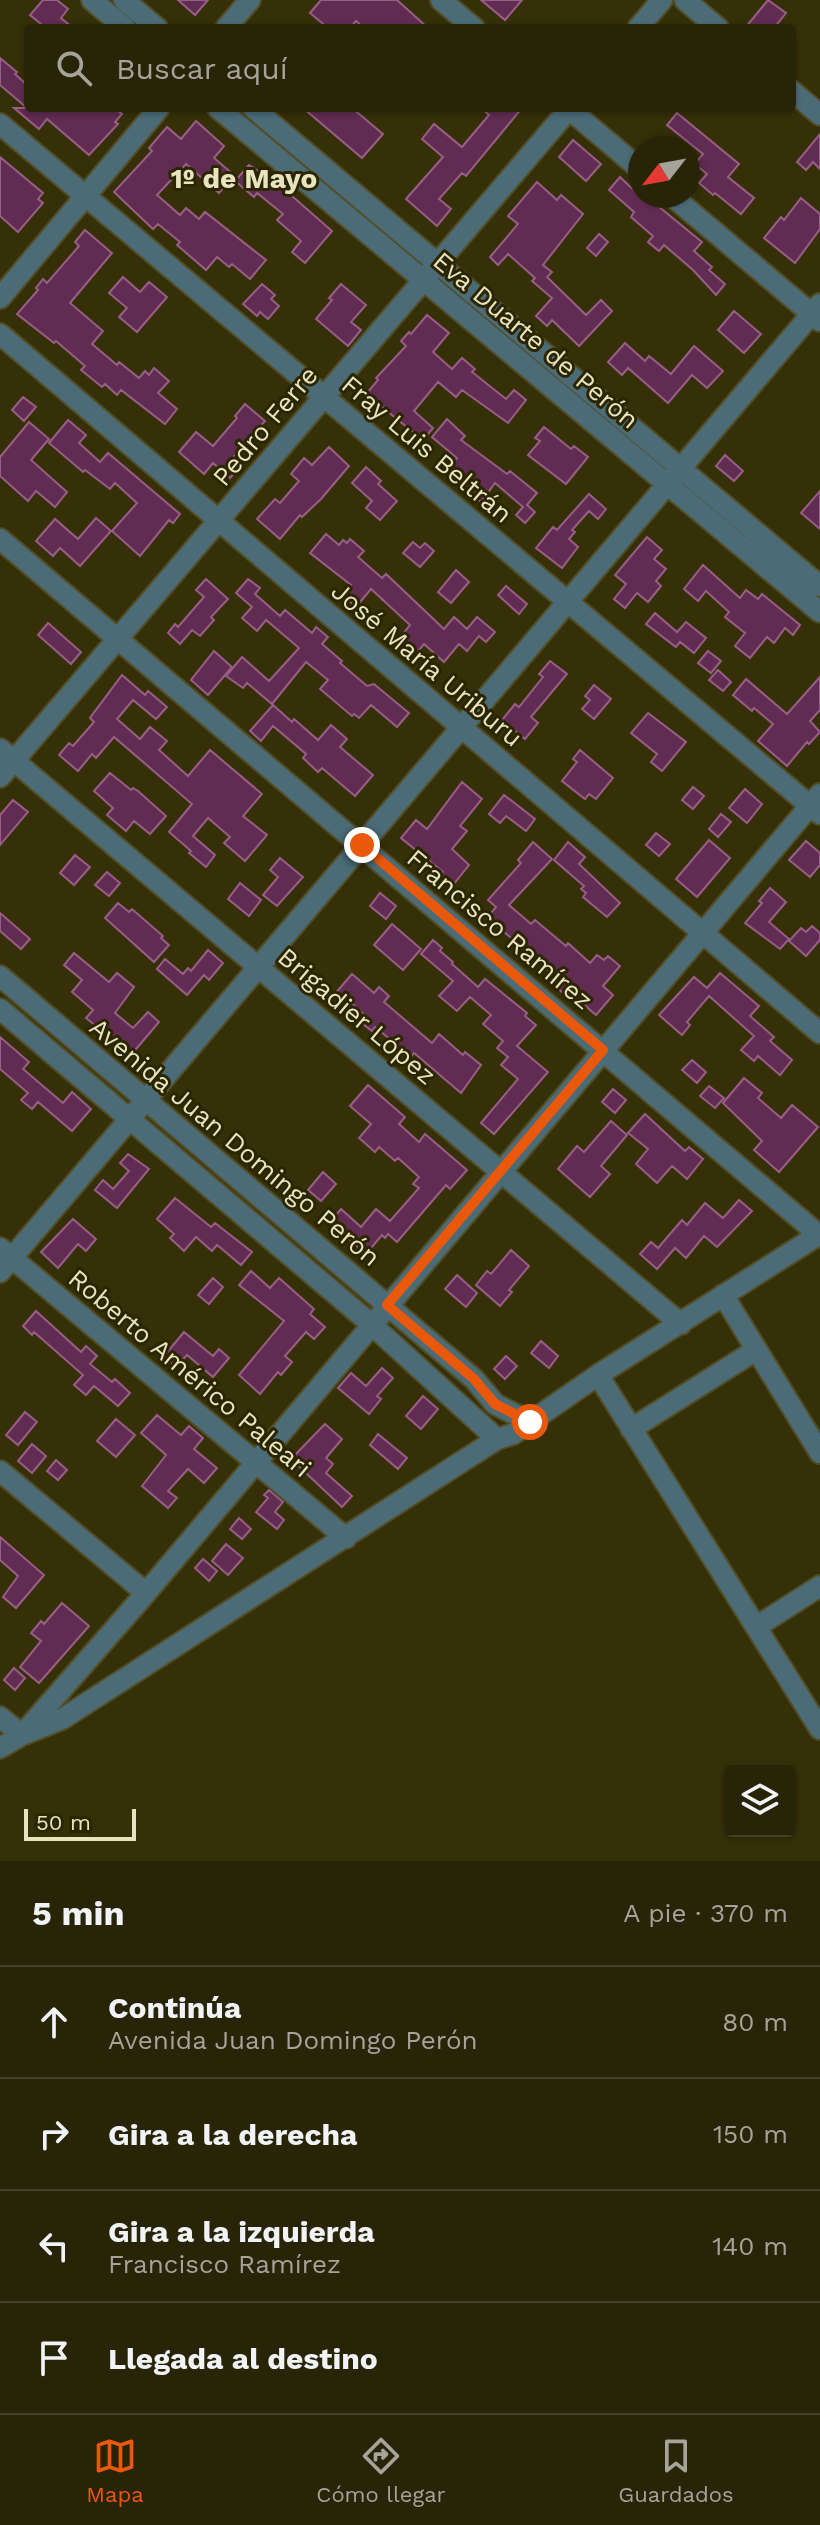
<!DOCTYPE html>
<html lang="es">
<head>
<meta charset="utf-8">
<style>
  body { margin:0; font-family:"Work Sans",sans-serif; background:#343015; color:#f1f3f6 }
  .controls { position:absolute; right:24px; bottom:24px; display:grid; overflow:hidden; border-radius:8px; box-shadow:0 2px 6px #0004 }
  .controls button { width:72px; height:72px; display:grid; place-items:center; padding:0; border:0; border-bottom:2px solid #444128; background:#282407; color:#f1f3f6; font:40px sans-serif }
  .compass { position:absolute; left:628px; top:136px; width:72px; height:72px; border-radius:50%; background:#282407; box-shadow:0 2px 6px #0004; rotate:239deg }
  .scale { position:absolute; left:24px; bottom:20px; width:112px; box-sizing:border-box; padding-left:8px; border:4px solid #e9e3c0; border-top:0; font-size:22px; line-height:28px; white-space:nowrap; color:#e9e3c0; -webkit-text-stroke:6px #2c2600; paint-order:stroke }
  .stop { position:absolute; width:24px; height:24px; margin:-18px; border:6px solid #ea580c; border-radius:50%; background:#fff }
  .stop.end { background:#ea580c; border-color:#fff; box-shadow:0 2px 8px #0008 }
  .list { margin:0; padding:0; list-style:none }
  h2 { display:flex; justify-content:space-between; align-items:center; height:104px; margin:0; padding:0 32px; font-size:34px }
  h2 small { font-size:26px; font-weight:400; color:#a5a49b }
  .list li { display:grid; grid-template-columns:52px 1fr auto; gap:24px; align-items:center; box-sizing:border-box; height:112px; padding:0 32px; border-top:2px solid #444128 }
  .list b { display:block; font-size:30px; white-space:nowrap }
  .list p { margin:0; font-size:26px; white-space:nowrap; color:#a5a49b }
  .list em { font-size:26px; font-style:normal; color:#a5a49b }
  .icon { flex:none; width:44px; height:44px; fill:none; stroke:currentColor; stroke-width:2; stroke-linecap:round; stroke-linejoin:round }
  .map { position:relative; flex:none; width:820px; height:1861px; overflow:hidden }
  .search { position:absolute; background:#282407; box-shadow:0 2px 6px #0004; left:24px; right:24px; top:24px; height:88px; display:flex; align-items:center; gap:20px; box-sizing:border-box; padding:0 28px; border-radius:8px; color:#a5a49b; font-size:30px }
  .sheet { height:552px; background:#282407 }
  nav { display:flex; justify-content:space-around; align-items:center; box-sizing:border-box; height:112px; border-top:2px solid #444128; background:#282407; font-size:22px; color:#a5a49b }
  nav a { display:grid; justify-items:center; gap:4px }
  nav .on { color:#ea580c }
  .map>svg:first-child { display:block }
  .building { fill:#612c52; stroke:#995e86; stroke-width:2 }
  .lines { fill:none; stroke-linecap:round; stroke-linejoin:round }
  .minor-casing { stroke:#534d26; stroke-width:24 }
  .minor { stroke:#4b6c77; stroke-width:20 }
  .route { stroke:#ea580c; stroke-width:10 }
  .labels { text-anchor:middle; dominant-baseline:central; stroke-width:6; stroke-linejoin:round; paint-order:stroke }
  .street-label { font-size:26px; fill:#e9e3c0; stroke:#2c2600 }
  .neighbourhood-label { font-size:28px; font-weight:bold; fill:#e9e3c0; stroke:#2c2600 }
</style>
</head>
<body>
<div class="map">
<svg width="820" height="1861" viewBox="0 0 820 1861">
  <rect width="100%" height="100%" fill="#363009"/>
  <!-- building -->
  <path class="building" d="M43,0H57L68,9L61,18L73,28H46L30,15Z
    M178,0H208L195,15Z
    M321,0H397L428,28H364L356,21L350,28H328L310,13Z
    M481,0H522L505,20Z
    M768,0L786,13L774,28H745Z
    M0,58L17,72L15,74L28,86V108H114L122,114L115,122L118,124L89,155L47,119L39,129L14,108H27L0,85Z
    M303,108H352L383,134L362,158Z
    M481,108H522L466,176L462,173L439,199L451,209L437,226L406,199L443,157L422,139L434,124L462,147L489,115Z
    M677,113L739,164L728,177L754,198L741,214L715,193L713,195L699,183L707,174L695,164L703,154L667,125Z
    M196,121L224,146L214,158L234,175L219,193L186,164L157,195L180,215L186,208L199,219L205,212L266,260L250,279L232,264L229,267L217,257L206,270L177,245L180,242L158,224L153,229L114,192L152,151L149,148L167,127L181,139Z
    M820,134V169L813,162L806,170L797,162Z
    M573,140L601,164L586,181L559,157Z
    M0,157L43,193L38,199L43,203L18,232L0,216Z
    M249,165L276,182L332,231L305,263L292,252L301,241L277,220L283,214L257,193L254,197L235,181Z
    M620,177L640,196L647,197L702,242L694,251L712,267L709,270L725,284L716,295L693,270L664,245L659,251L648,242L653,236L631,217L634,212L609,190Z
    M537,182L557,200L561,195L583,214L543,265L552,272L547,277L586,315L601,300L612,311L579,346L552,320L547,326L536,316L552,298L532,281L535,278L508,254L498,265L490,257L518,224L508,216Z
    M801,198L820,214V229L795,263L764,238L781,217L784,220Z
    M85,230L112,253L70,303L103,331L92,344L117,365L119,362L139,378L145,371L149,375L154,368L169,381L158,393L177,409L165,424L121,390L117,395L105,384L102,387L81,370L85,366L56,341L54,343L17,314L38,290L36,288L43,279L47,283L79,246L75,242Z
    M599,234L608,242L596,256L587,248Z
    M123,277L140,292L149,282L167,297L137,332L119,317L127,308L109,293Z
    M262,284L275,295L271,299L279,306L268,319L260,312L257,316L243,304Z
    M341,284L366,305L351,322L361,330L348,346L316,319L332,300L329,298Z
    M734,311L761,334L744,353L718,330Z
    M427,315L449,333L433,352L452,369L462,358L475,369L472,372L506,399L514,390L526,400L508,423L462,390L456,397L438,382L414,411L433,428L423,440L366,394L378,380L376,378L406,346L401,341L409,332L411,334Z
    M625,343L645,361L649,356L671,374L694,346L723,371L707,388L692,375L668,403L628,368L622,375L608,362Z
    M23,397L36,407L24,421L12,410Z
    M245,404L265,421L230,461L239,468L230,478L213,463L204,474L179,452L196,432L213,446L237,418L235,416Z
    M447,419L465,436L461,440L507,474L510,471L537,493L527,505L535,512L525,523L516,515L523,507L495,483L481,502L460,485L466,478L450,466L457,458L432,437Z
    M68,420L86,435L79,443L100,462L108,453L180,514L173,523L169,520L140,556L112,531L137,503L115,483L110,489L85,470L83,472L49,443Z
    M29,422L49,439L31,460L67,492L55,507L36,491L28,501L0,476V457Z
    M544,427L571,449L574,446L588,457L566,484L528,455L540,441L535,438Z
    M329,447L349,466L321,499L302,517L300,515L280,539L257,519L275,499L280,503L299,481L291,474L304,458L312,465Z
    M725,455L743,471L734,481L716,466Z
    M366,467L381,481L378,484L397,501L380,520L366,508L372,501L352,483Z
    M820,491V529L801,513Z
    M589,494L606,509L598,519L589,511L572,530L575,532L569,539L578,547L562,568L536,548L553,527L557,530Z
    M96,518L111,531L80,566L60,548L53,556L36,541L55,519L78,539Z
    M326,534L339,545L343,540L347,543L350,539L364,551L358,557L382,578L386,574L444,629L454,617L467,629L477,617L495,632L486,642L479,636L467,651L459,644L444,662L424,644L415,655L398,640L410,625L371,589L356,607L343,595L351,585L310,553Z
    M647,537L662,550L654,559L666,569L656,581L661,586L648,602L637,593L625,608L614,599L626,584L615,575Z
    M413,542L420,548L425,543L434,551L420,567L403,553Z
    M703,565L740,598L746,590L758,599L762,594L800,625L793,635L785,628L774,643L767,637L750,658L735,646L745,633L725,617L729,612L706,591L698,601L684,589Z
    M456,570L469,582L451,603L438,592Z
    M206,579L228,599L211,617L214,620L200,636L192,630L180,644L168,633L175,624L178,627L204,597L196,590Z
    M248,579L260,588L255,594L280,616L285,610L312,633L316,627L328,637L322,644L342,661L340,663L367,686L374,684L409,713L397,727L371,705L359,718L354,714L352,716L320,689L328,680L306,662L272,704L247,683L243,688L226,676L242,657L269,681L299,648L266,620L257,631L242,618L252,607L236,593Z
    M506,586L527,604L519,614L498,595Z
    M655,613L677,632L686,622L706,638L694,653L680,642L676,647L646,624Z
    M48,623L81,652L71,664L38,635Z
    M214,651L232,667L208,695L191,680Z
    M708,651L721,661L711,673L698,663Z
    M550,661L567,674L531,717L538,723L525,739L502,720L515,704L519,707L543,677L539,674Z
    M718,670L731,682L723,691L709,680Z
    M122,675L145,695L148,691L167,707L156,719L133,700L117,719L140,739L150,727L167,741L159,750L188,776L210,750L262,794L243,816L267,835L245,861L224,843L230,837L208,818L193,836L215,855L206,867L189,853L191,851L169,832L192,804L114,737L96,758L92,754L78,771L59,755L69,743L73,746L94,722L90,718Z
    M820,677V710L810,721L820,732L809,744L807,742L787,766L758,741L773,724L754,708L752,711L733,695L746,679L787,714Z
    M594,685L611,699L594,719L582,709L590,700L585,696Z
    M273,705L292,722L294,719L318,740L331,725L347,739L340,747L373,775L355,796L322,768L318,772L303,758L306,754L273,726L261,741L250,731Z
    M648,713L686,742L662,771L651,762L657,754L631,733Z
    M580,750L613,778L596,799L589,794L585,799L562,781L577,762L573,759Z
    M110,773L131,790L133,788L138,791L166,816L150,834L134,821L126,831L107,815L113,808L94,791Z
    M462,782L482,799L460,826L467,831L452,849L469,865L453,885L440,876L443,872L401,838L416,820L427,829Z
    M693,787L704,796L693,809L682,800Z
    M745,789L762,804L747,823L729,808Z
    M504,795L535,819L526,831L506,816L500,823L489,814Z
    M13,800L28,812L0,845V815Z
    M721,814L731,822L718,837L709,829Z
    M656,833L670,844L659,856L646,845Z
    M709,840L730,858L697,897L676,879Z
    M806,841L820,853V865L810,877L789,860Z
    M533,842L552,859L509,905L531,924L535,920L566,946L568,943L590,963L597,955L604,960L608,956L620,966L603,986L613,995L596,1015L566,989L563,993L553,984L557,980L538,960L487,918L496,907L488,900L521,863L518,860Z
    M568,842L585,857L579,864L620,903L607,917L583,897L586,893L581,889L584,886L554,860Z
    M75,855L90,867L74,885L60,873Z
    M280,858L303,877L277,906L263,895L278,877L270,870Z
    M107,872L120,883L109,896L95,885Z
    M240,883L261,900L249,916L228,899Z
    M770,888L786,902L769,922L789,939L780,949L745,923L762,903L759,901Z
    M380,893L396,906L386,919L370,906Z
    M118,903L129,912L132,909L163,936L161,938L169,945L154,962L105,918Z
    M0,913L30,939L21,949L0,931Z
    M392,924L421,949L403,970L374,945Z
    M812,926L820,933V940L806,956L789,941L801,928L806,932Z
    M433,940L442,948L440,951L453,962L452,964L478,987L485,979L527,1013L525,1016L536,1025L517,1046L548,1072L494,1134L481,1123L518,1079L501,1065L508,1057L497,1048L503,1041L483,1024L491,1015L470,997L457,1011L439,996L453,981L421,954Z
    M208,950L223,963L209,980L204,975L187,995L157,969L165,959L183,974L188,968L191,971Z
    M74,953L109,982L117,973L134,987L115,1013L133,1028L148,1012L159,1022L131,1055L86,1018L93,1010L72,992L82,980L64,965Z
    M720,973L759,1006L750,1016L774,1037L770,1041L792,1060L780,1075L758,1056L754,1061L741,1050L754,1036L709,996L687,1022L690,1025L682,1035L659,1015L694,977L707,988Z
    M352,974L374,993L379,987L389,996L384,1002L432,1043L439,1034L463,1055L465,1052L481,1065L461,1093L414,1053L409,1059L395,1047L397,1045L375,1027L372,1031L363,1024L368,1018L349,1001L345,1005L334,995Z
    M0,1037L29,1062L23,1069L63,1103L72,1092L91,1109L72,1131L38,1102L32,1109L21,1100L28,1093L0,1069Z
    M692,1060L706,1072L697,1083L682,1070Z
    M744,1078L762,1093L758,1098L781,1118L792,1105L818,1127L779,1172L754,1150L762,1141L723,1103Z
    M368,1085L405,1117L399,1124L419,1142L425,1134L467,1170L450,1189L446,1185L397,1242L388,1234L385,1238L382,1235L366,1254L330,1222L341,1209L361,1227L376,1209L390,1221L419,1188L413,1184L419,1177L398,1158L395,1161L379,1147L375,1152L359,1138L371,1124L350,1106Z
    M709,1086L724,1098L715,1108L700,1096Z
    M613,1089L626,1100L615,1113L602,1102Z
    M645,1114L685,1151L689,1147L703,1159L687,1179L672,1166L657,1183L636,1164L648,1149L628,1133Z
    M611,1121L627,1135L601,1166L610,1174L590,1197L558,1169L577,1146L584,1152Z
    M128,1154L149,1169L117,1208L95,1190L103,1180L113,1189L129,1171L120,1163Z
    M323,1172L336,1184L321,1201L308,1190Z
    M175,1198L211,1227L215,1223L252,1252L241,1265L217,1245L212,1251L196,1237L184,1251L170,1238L174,1234L157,1219Z
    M739,1200L752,1211L717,1247L704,1236L686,1258L675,1248L657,1269L640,1254L651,1242L658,1248L682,1220L687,1225L705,1203L723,1218Z
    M73,1219L96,1239L86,1251L78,1244L58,1268L41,1252Z
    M511,1250L529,1266L509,1290L512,1292L500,1306L476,1285L487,1271L491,1274Z
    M251,1271L270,1288L279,1278L314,1309L310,1314L325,1327L314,1339L306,1332L285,1356L292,1362L281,1375L278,1372L260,1394L239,1375L284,1321L239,1285Z
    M457,1275L477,1293L466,1307L445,1289Z
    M213,1278L223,1287L209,1304L198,1295Z
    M36,1311L81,1352L86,1346L97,1356L90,1364L112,1382L115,1379L130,1393L118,1406L94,1386L86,1395L74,1385L83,1375L34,1332L32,1335L23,1326Z
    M184,1332L213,1356L219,1349L229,1358L213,1377L187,1355L176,1367L164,1356Z
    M541,1341L558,1356L549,1368L531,1353Z
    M506,1356L517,1366L505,1379L494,1369Z
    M382,1368L393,1378L377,1396L381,1399L369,1414L338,1388L351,1373L366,1386Z
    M423,1396L438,1409L421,1429L406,1416Z
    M25,1412L37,1422L18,1445L6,1435Z
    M157,1415L181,1435L189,1426L203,1438L194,1449L217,1468L204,1483L188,1469L168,1491L177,1498L168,1508L142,1486L166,1455L141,1433Z
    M116,1419L135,1435L116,1457L97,1441Z
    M325,1424L342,1439L326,1458L333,1464L326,1473L352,1496L342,1507L291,1459Z
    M378,1434L407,1458L398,1469L370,1445Z
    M32,1444L46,1456L32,1473L18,1461Z
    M56,1460L67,1470L58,1480L47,1471Z
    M269,1490L283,1502L275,1512L284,1520L277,1529L256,1512L268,1498L264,1495Z
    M239,1518L251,1529L242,1539L230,1529Z
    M0,1537L44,1575L16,1608L3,1597L18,1576L0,1560Z
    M226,1544L243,1558L228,1575L212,1561Z
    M203,1559L217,1571L209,1581L195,1568Z
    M62,1603L89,1626L39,1683L20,1667L41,1641L31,1633L41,1621L44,1624Z
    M14,1668L25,1678L15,1690L4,1680Z"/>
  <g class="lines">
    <defs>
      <path id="minor" d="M92,0L125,28
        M124,0L157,28
        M441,0L474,28
        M685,0L718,28
        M226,28L250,0
        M638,28L662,0
        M792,91L820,115
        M218,108L820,612
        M253,108L820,586
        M568,108L640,169
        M0,124L820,814
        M672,196L820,321
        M0,298L159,108
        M0,334L820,1033
        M0,539L819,1235
        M0,749L681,1324
        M0,777L570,108
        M0,976L474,1379L495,1404L530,1422
        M0,1009L371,1324L497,1439
        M0,1248L346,1538
        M0,1272L820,304
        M723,1295L820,1453
        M598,1375L820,1729
        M631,1429L756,1350
        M0,1471L146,1593
        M756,1627L820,1586
        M0,1717L22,1735L62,1719L497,1439L513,1434L598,1375L820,1234
        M0,1748L22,1735L146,1593L820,794"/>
    </defs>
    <!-- minor casing -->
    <use href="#minor" class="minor-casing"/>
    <!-- minor -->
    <use href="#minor" class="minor"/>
  </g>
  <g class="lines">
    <!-- route -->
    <path class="route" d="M362,845L603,1050L387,1305L474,1379L495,1404L530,1422"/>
  </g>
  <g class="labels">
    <!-- street labels -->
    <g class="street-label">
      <text transform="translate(536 340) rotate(40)">Eva Duarte de Perón</text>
      <text transform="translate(265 426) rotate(-50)">Pedro Ferre</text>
      <text transform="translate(427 449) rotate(40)">Fray Luis Beltrán</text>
      <text transform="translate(427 664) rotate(40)">José María Uriburu</text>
      <text transform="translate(500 929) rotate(40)">Francisco Ramírez</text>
      <text transform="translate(357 1016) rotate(40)">Brigadier López</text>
      <text transform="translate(235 1142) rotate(40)">Avenida Juan Domingo Perón</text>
      <text transform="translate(190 1373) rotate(40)">Roberto Américo Paleari</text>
    </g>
    <!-- neighbourhood labels -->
    <g class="neighbourhood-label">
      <text x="244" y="178">1º de Mayo</text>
    </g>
  </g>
</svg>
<div class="controls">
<button><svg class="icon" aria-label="layers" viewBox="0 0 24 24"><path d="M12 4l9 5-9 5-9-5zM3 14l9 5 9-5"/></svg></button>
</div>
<svg class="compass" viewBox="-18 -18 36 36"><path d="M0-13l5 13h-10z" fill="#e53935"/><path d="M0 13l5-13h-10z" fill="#a5a49b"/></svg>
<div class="scale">50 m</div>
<div class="stop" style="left:530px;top:1422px"></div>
<div class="stop end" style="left:362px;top:845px"></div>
<div class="search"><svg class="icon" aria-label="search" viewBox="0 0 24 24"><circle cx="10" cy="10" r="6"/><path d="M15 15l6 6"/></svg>Buscar aquí</div>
</div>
<section class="sheet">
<h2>5 min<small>A pie · 370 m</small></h2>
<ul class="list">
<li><svg class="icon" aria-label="ahead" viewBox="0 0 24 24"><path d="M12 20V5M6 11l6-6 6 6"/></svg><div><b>Continúa</b><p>Avenida Juan Domingo Perón</p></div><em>80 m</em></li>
<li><svg class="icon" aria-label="right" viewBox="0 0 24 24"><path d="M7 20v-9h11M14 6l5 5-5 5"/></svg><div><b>Gira a la derecha</b></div><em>150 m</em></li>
<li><svg class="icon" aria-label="left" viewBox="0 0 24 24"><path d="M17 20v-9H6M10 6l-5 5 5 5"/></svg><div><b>Gira a la izquierda</b><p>Francisco Ramírez</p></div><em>140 m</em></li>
<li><svg class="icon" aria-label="arrive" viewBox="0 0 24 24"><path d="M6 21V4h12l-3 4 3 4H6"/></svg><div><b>Llegada al destino</b></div></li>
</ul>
</section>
<nav>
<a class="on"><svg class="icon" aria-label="map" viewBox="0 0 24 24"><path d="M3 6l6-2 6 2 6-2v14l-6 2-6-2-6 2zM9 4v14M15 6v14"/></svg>Mapa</a>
<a><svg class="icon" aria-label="directions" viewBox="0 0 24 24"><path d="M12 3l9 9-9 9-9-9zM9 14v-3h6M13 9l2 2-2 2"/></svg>Cómo llegar</a>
<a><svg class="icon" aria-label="saved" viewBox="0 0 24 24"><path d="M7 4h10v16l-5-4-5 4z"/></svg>Guardados</a>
</nav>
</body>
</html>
